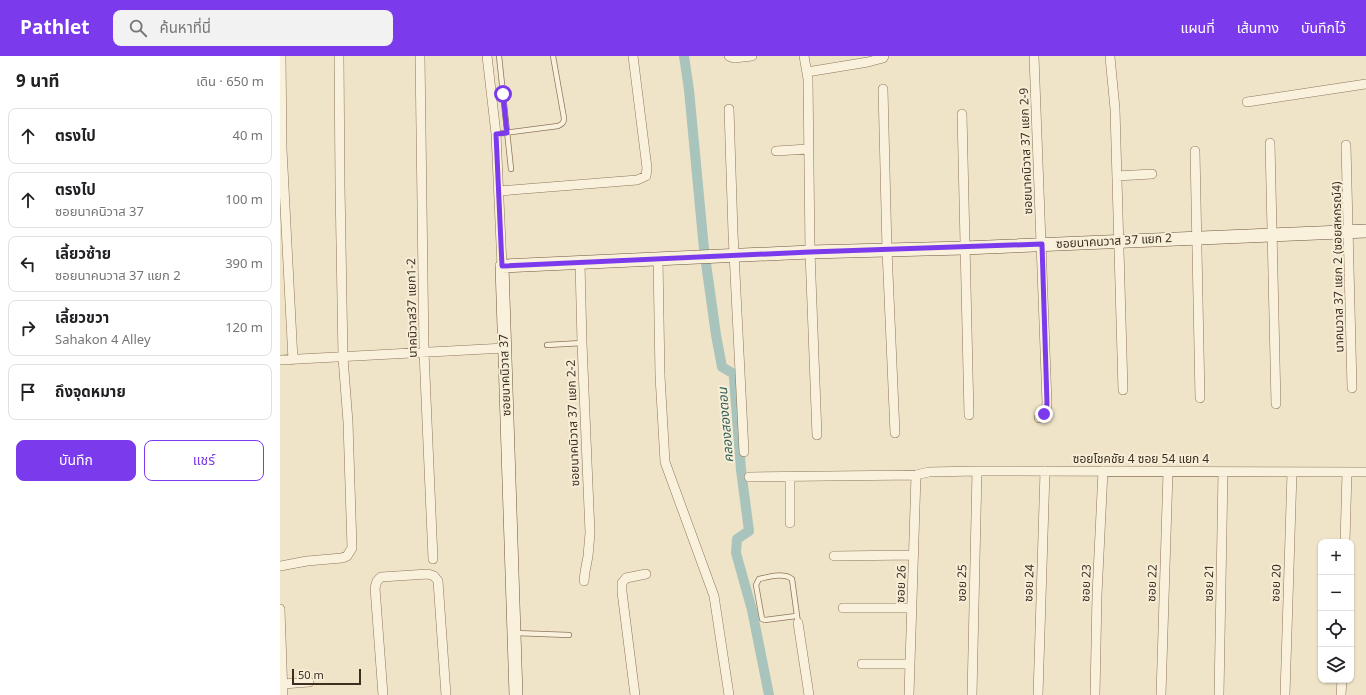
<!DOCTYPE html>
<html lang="th">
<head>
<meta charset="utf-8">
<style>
  body { margin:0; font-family:Georgia,"Noto Sans Thai",serif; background:#f2f2f2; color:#202124 }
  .controls { position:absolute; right:12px; bottom:12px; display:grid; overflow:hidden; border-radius:8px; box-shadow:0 1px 3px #0004 }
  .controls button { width:36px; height:36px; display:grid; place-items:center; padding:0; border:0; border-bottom:1px solid #e0e0e0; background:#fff; color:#202124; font:20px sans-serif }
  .scale { position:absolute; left:12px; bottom:10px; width:69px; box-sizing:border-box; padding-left:4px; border:2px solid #3d2e20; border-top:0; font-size:11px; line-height:14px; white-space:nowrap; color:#3d2e20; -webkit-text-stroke:3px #f7eed8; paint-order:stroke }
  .stop { position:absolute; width:12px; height:12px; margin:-9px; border:3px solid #7c3aed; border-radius:50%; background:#fff }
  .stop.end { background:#7c3aed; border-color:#fff; box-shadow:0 1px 4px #0008 }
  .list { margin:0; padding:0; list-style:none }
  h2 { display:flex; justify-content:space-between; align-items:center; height:52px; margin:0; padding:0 16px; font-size:17px }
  h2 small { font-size:13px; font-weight:400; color:#757577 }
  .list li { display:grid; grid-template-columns:26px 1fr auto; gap:12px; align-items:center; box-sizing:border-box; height:56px; margin:0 8px 8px; padding:0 8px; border:1px solid #e0e0e0; border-radius:8px }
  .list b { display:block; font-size:15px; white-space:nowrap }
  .list p { margin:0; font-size:13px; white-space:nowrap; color:#757577 }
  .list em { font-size:13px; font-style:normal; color:#757577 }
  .actions { display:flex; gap:8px; padding:12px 16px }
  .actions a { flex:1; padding:9px 0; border:1px solid #7c3aed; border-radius:8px; text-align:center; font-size:14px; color:#7c3aed }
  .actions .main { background:#7c3aed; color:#fff }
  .icon { flex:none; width:22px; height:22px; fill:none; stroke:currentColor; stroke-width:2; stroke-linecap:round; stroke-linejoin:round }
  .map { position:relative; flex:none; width:1086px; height:639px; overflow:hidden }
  header { display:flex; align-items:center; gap:24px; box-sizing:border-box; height:56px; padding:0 20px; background:#7c3aed; color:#fff }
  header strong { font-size:19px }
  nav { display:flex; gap:22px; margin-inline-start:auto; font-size:14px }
  .search { width:280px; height:36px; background:#f2f2f2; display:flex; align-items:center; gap:10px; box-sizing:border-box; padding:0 14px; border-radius:8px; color:#757577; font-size:15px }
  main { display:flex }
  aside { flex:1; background:#fff }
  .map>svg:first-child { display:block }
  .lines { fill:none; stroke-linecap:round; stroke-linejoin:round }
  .canal { stroke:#a9c4bc; stroke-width:10 }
  .lane-casing { stroke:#8d765c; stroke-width:6 }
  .street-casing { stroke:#8d765c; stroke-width:10 }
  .secondary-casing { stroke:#6f573f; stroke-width:14 }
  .lane { stroke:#faf1dc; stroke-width:4.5 }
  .street { stroke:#faf1dc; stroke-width:9 }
  .secondary { stroke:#faf1dc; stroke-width:13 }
  .route { stroke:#7c3aed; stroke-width:5 }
  .labels { text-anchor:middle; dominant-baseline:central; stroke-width:4; stroke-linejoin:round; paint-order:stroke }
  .street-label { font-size:12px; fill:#3d2e20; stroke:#f7eed8 }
  .water-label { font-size:13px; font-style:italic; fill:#2f5d5a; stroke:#f7eed8 }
</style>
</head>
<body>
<header>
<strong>Pathlet</strong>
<div class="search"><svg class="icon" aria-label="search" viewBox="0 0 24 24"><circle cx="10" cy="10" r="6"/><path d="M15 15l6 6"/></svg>ค้นหาที่นี่</div>
<nav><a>แผนที่</a><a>เส้นทาง</a><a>บันทึกไว้</a></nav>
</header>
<main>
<aside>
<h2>9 นาที<small>เดิน · 650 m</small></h2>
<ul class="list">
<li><svg class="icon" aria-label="ahead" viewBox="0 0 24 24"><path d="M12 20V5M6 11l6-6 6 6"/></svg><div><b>ตรงไป</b></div><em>40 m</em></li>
<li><svg class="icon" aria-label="ahead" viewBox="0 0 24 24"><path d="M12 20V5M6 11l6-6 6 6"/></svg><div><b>ตรงไป</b><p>ซอยนาคนิวาส 37</p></div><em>100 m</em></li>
<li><svg class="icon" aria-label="left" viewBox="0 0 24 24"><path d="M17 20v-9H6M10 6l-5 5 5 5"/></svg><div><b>เลี้ยวซ้าย</b><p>ซอยนาคนวาส 37 แยก 2</p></div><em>390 m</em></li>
<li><svg class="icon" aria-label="right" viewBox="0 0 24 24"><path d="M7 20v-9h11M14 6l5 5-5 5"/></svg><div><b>เลี้ยวขวา</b><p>Sahakon 4 Alley</p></div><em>120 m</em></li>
<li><svg class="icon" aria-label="arrive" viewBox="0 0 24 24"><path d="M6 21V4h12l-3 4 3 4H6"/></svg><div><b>ถึงจุดหมาย</b></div></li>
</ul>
<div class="actions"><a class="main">บันทึก</a><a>แชร์</a></div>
</aside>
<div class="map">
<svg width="1086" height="639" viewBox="0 0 1086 639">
  <rect width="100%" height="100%" fill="#f0e4c8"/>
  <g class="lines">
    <!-- canal -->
    <path class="canal" d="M404,0L409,34L424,193L436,279L442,311L454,318V322L461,414L469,475L457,483L456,497L472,554L489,639"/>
    <defs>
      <path id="lane" d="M219,0L231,113
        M216,78L278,70C282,68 284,67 284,62L273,0
        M267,289L302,287
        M516,560L485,564L482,563L476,529L479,523C488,521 504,516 512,523L518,567
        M235,577L289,579"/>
      <path id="street" d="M1,0L2,93L13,304
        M140,0L144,296L153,503
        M207,0L216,78L222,210
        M449,0L454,2L472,0
        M524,0L528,23L530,196L537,379
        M754,0L767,347L766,354L759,362
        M830,1L835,53L843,334
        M527,16L588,6L603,2L604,0
        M603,33L607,194L615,377
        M967,46L1086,28
        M449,53L453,177L464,396
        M682,58L689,359
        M990,87L996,348
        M1066,89L1072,332
        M496,95L528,93
        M915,95L920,342
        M837,120L872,118
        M219,135L357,124L366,120L367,112L353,0
        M378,203L380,320L385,406L434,540L449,639
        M300,207L302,287L310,477L308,500L305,516L304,525
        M0,304L225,292
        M510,420V467
        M469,421L636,419L649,416L697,415L1086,416
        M1065,486L1067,416
        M554,500L634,499
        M0,510L27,505L62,502L67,500L72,492L68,366L63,302L60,130L59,0
        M563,552H632
        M0,553L3,639
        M518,567L529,639
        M582,608H630
        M3,628L29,626
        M103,639L95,532L97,525L101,521L148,518L154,520L158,525L166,639
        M355,639L342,536V527L346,522L366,518
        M629,639L636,419
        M692,639L697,415
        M758,639L765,415
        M815,639L817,539L823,415
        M881,639L888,416
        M939,639L943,416
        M1005,639L1012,416
        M1061,639L1062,624"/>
      <path id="secondary" d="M236,639L222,210L530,196L684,192L1086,175"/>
    </defs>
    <!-- lane casing -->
    <use href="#lane" class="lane-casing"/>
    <!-- street casing -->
    <use href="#street" class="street-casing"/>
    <!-- secondary casing -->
    <use href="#secondary" class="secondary-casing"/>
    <!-- lane -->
    <use href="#lane" class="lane"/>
    <!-- street -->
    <use href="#street" class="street"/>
    <!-- secondary -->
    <use href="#secondary" class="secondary"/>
  </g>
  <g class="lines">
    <!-- route -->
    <path class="route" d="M223,38L227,77L216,78L222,210L530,196L762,188L767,347L766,354L764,358"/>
  </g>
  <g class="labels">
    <!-- street labels -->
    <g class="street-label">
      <text transform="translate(746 95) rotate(-92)">ซอยนาคนิวาส 37 แยก 2-9</text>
      <text transform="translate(834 185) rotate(-3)">ซอยนาคนวาส 37 แยก 2</text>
      <text transform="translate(1058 211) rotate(-91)">นาคนวาส 37 แยก 2 (ซอยสหกรณ์4)</text>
      <text transform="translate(132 252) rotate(-91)">นาคนิวาส37 แยก1-2</text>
      <text transform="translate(225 319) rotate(-92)">ซอยนาคนิวาส 37</text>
      <text transform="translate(293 367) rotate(-92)">ซอยนาคนิวาส 37 แยก 2-2</text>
      <text x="861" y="403">ซอยโชคชัย 4 ซอย 54 แยก 4</text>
      <text transform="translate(682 527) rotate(-89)">ซอย 25</text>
      <text transform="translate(749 527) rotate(-88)">ซอย 24</text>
      <text transform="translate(806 527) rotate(-88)">ซอย 23</text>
      <text transform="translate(872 527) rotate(-88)">ซอย 22</text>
      <text transform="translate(929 527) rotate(-89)">ซอย 21</text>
      <text transform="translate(996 527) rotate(-88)">ซอย 20</text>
      <text transform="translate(621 528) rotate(-88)">ซอย 26</text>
    </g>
    <!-- water labels -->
    <g class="water-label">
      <text transform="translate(446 369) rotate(-95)">คลองสองตอน</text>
    </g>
  </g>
</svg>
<div class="controls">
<button>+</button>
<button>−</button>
<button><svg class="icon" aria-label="locate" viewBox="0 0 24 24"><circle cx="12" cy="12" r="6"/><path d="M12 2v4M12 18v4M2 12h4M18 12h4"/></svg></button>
<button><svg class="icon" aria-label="layers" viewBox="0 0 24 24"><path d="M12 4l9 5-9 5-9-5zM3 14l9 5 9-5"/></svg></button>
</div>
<div class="scale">50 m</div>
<div class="stop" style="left:223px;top:38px"></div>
<div class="stop end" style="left:764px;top:358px"></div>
</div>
</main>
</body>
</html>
